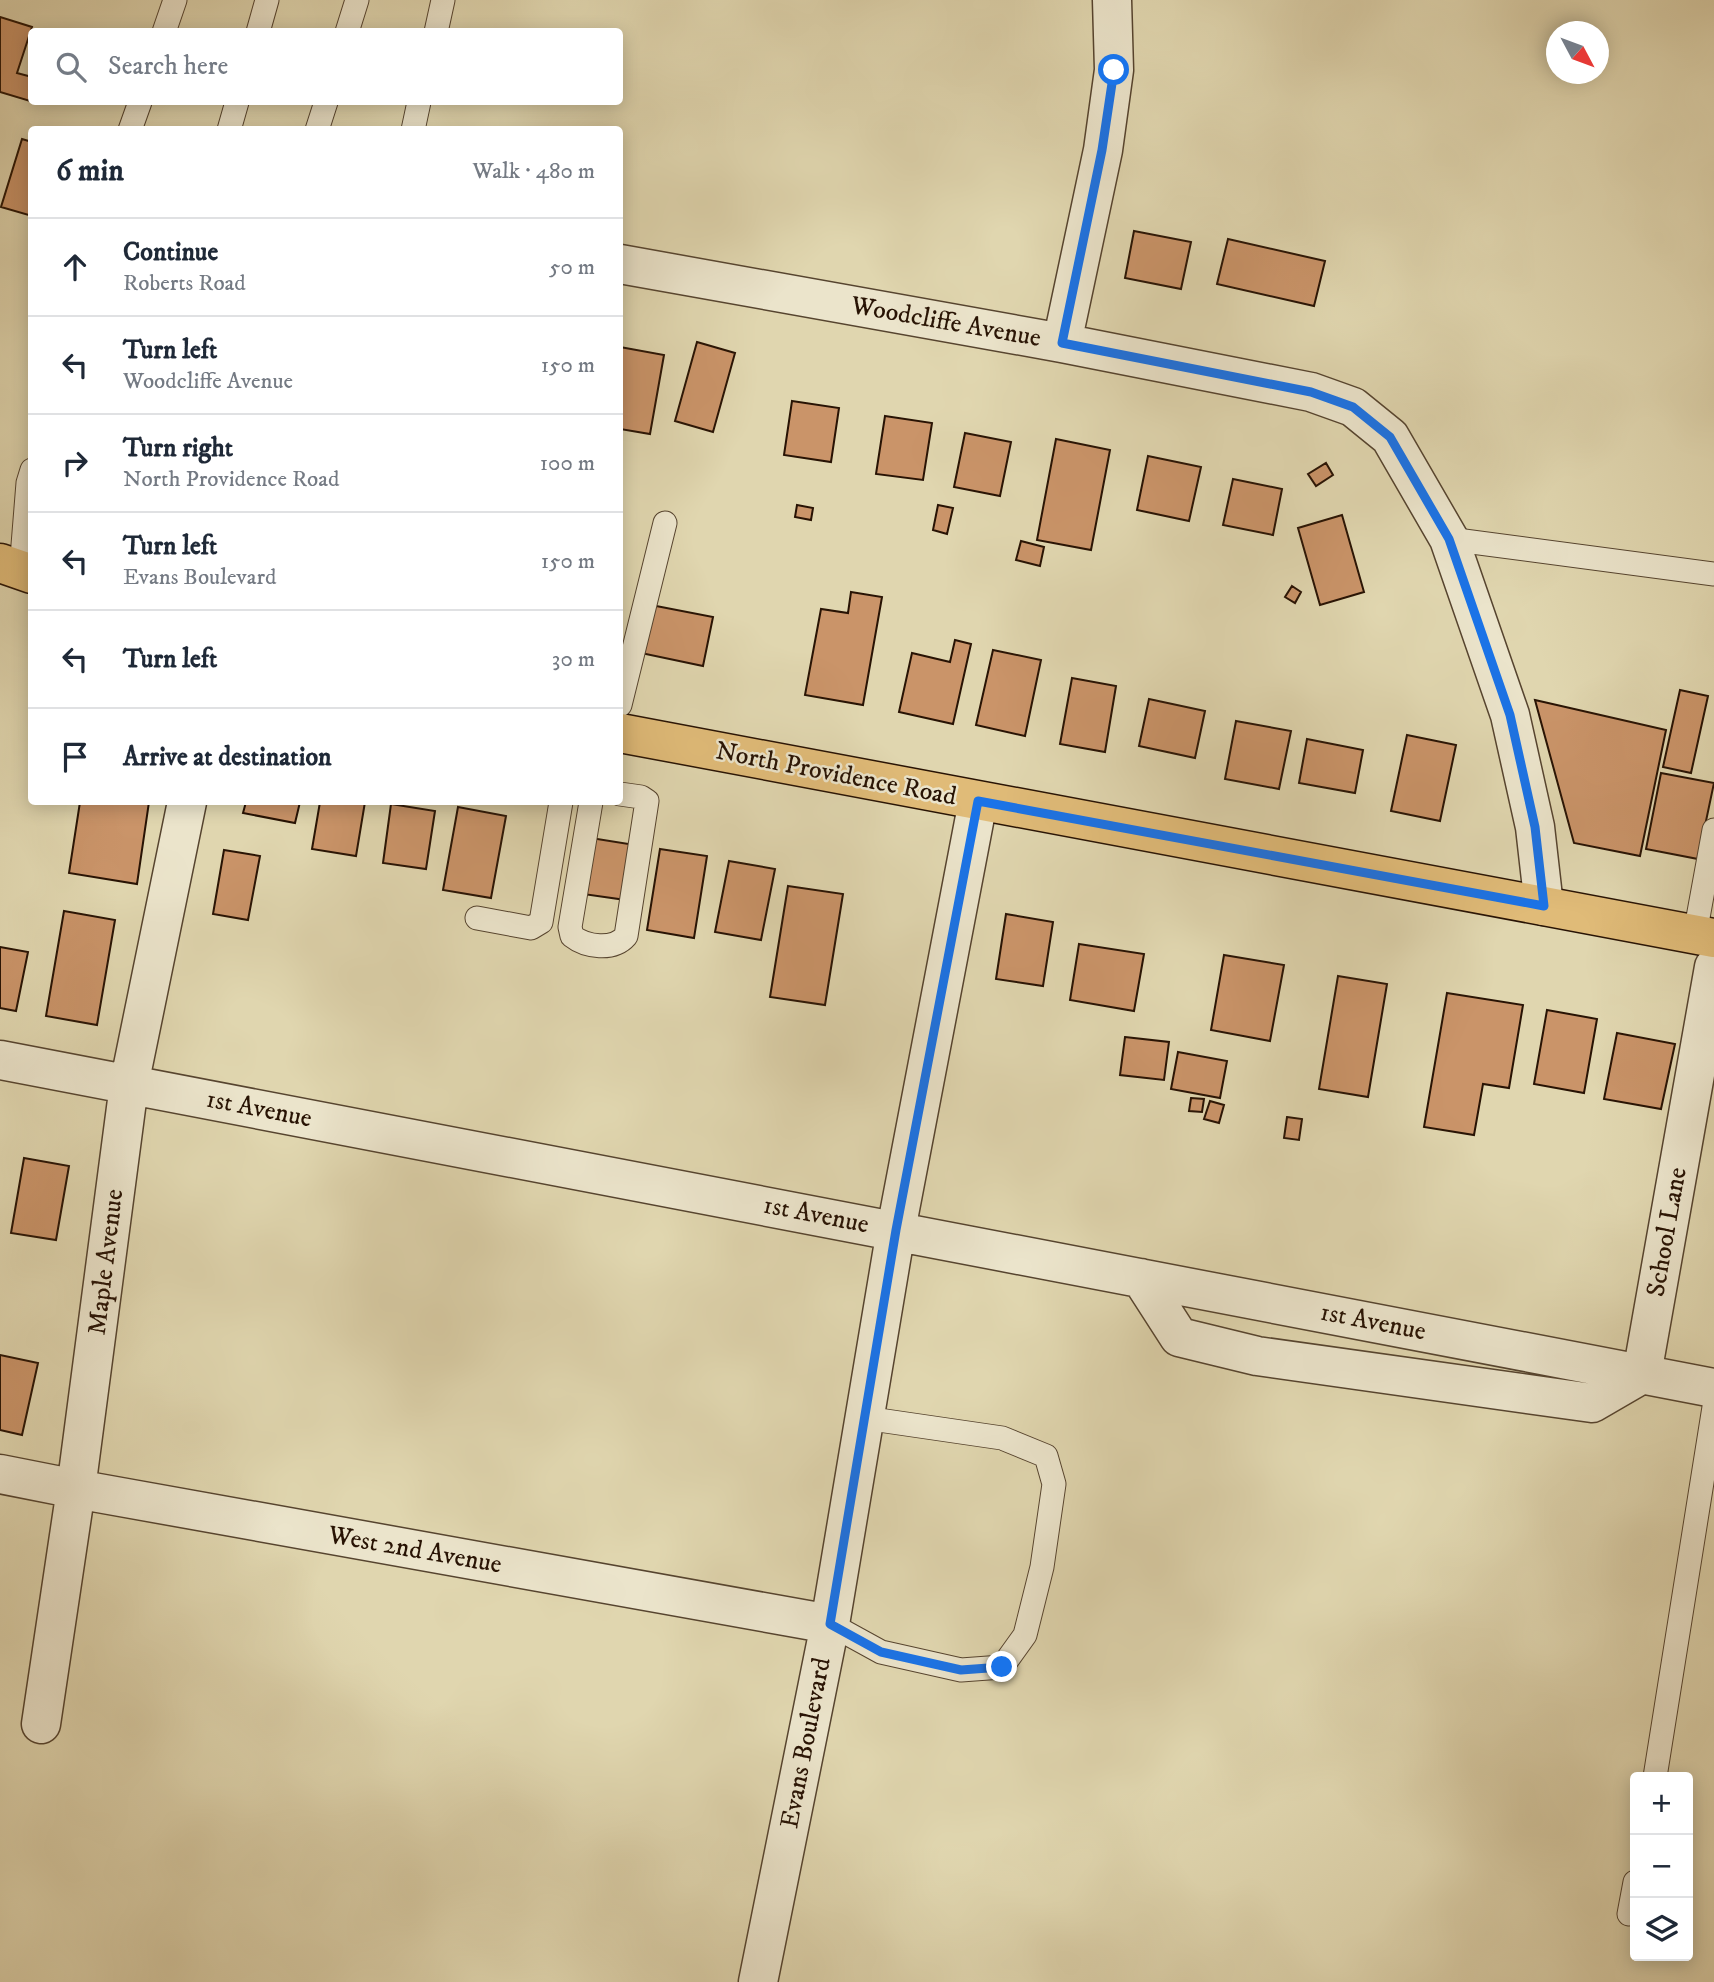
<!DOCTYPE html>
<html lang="en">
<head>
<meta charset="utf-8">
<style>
  body { margin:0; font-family:"IM FELL DW Pica",serif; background:#f6f6f7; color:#1f2937 }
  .controls { position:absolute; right:21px; bottom:21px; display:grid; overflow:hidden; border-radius:7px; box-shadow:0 4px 18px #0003 }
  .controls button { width:63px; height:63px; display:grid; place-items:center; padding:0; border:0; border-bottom:2px solid #e0e1e3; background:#fff; color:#1f2937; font:35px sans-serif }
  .compass { position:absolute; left:1546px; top:21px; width:63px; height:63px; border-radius:50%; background:#fff; box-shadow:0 4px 18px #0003; rotate:131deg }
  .stop { position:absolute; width:21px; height:21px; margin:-16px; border:5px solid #1a73e8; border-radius:50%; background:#fff }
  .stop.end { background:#1a73e8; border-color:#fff; box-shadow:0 2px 7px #0008 }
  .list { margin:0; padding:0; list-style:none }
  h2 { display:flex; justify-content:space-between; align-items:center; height:91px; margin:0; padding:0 28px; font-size:30px }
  h2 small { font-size:23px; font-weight:400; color:#747a83 }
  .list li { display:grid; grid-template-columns:46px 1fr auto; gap:21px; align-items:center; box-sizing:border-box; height:98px; padding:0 28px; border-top:2px solid #e0e1e3 }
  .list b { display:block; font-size:26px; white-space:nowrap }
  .list p { margin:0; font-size:23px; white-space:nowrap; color:#747a83 }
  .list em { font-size:23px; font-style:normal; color:#747a83 }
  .icon { flex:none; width:38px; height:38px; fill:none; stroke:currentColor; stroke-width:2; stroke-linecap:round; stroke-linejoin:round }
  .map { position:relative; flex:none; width:1714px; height:1982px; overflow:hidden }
  .search { position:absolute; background:#fff; box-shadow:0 4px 18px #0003; left:28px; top:28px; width:595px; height:77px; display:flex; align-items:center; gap:18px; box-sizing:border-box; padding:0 24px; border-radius:7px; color:#747a83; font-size:26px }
  .panel { position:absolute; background:#fff; box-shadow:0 4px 18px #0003; left:28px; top:126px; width:595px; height:679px; border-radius:7px }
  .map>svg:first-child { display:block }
  .building { fill:#ca9469; stroke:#281304; stroke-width:2 }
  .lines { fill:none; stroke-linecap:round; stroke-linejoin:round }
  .service-casing { stroke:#56442f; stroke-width:25 }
  .minor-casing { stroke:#56442f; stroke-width:41 }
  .primary-casing { stroke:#281304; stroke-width:41 }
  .service { stroke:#ebe4cb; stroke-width:23 }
  .minor { stroke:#ebe4cb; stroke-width:38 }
  .primary { stroke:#e0bb78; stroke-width:38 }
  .route { stroke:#1a73e8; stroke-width:9 }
  .labels { text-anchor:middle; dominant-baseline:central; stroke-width:5; stroke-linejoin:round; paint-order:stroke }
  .street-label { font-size:26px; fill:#281304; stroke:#ebe4cb }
</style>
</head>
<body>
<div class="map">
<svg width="1714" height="1982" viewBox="0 0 1714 1982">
  <rect width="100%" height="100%" fill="#e0d6af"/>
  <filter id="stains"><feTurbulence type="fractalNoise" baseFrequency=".00286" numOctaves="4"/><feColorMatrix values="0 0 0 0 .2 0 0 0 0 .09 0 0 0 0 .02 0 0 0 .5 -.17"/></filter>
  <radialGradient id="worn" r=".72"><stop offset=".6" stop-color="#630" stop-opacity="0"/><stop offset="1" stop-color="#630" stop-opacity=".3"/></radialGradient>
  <!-- building -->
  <path class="building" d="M0,17L32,27L17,73L32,77L30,101L0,92Z
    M22,139L32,142V216L1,207Z
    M1134,231L1191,242L1181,289L1125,278Z
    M1228,239L1325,261L1314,306L1217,284Z
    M697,342L735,353L713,432L675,421Z
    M620,347L664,355L650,434L620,429Z
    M792,401L839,408L831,462L784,455Z
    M885,416L932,423L923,480L876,474Z
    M965,433L1011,442L1000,496L954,487Z
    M1056,439L1110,450L1091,550L1037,540Z
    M1148,456L1201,467L1189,521L1137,510Z
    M1326,463L1333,475L1316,486L1308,474Z
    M1233,479L1282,489L1273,535L1223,525Z
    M797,505L813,508L811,520L795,517Z
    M938,505L953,508L947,534L933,530Z
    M1342,515L1364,592L1320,605L1298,528Z
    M1021,541L1044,547L1040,566L1016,560Z
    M1292,586L1301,592L1295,603L1285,597Z
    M851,592L882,597L863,705L805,695L821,609L848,613Z
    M651,605L713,617L703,666L641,653Z
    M955,640L971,644L953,724L899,712L912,653L950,662Z
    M993,650L1041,660L1025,736L976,725Z
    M1072,678L1116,686L1105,752L1060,744Z
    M1680,690L1708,696L1691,773L1663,767Z
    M1149,699L1205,711L1195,758L1139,746Z
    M1535,700L1666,730L1640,856L1574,843Z
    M1236,721L1291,731L1279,789L1225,779Z
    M1407,735L1456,745L1440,821L1391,811Z
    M1307,739L1363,750L1355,793L1299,783Z
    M1661,773L1714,783L1698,859L1646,849Z
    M80,802H149L137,884L69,873Z
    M246,802H300L295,823L243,813Z
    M320,802H365L356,856L312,849Z
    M391,804L435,811L426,869L383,863Z
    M458,807L506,816L491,898L443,890Z
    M591,838L635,845L626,900L583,894Z
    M660,849L707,856L694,938L647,930Z
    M224,850L260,856L248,920L213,914Z
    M729,861L775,869L761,940L715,932Z
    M788,886L843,894L825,1005L770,997Z
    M64,911L115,920L97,1025L46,1016Z
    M1006,914L1053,922L1043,986L996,979Z
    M1079,944L1144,954L1134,1011L1070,1000Z
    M0,947L28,952L16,1011L0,1008Z
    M1224,955L1284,965L1270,1041L1211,1030Z
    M1338,976L1387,984L1368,1097L1319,1089Z
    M1447,993L1523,1005L1509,1088L1483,1084L1474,1135L1424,1127Z
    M1547,1010L1597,1019L1584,1093L1534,1084Z
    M1617,1033L1675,1044L1661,1109L1604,1099Z
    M1125,1037L1169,1042L1164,1080L1120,1075Z
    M1178,1052L1227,1061L1220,1098L1171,1089Z
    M1191,1098L1204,1099L1202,1112L1189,1111Z
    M1210,1101L1224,1105L1219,1123L1204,1119Z
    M1287,1117L1302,1119L1299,1140L1284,1138Z
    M24,1158L69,1166L56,1240L11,1233Z
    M0,1355L38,1363L22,1435L0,1430Z"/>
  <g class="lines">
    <defs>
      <path id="service" d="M164,32L175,0
        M258,32L267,0
        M347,32L357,0
        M436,32L443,0
        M130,130L140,102
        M229,130L237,102
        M317,130L326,102
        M413,130L419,102
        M1449,539L1714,574
        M21,570L28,483L32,470
        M620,705L665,523
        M591,802L570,927L572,936C586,947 613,951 626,936L647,801L641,797L620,794
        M477,918L531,928L541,922L561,802
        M1695,934L1714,830
        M830,1624L881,1652L961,1670L1002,1667L1025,1635L1042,1567L1054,1484L1046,1456L1002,1438L865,1418
        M1655,1777L1714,1407
        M1629,1914L1635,1882"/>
      <path id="minor" d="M620,264L1062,343L1311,392L1353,407L1390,437L1449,539L1510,715L1535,827L1544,906
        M1062,343L1103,150L1114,70L1112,0
        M0,1060L1714,1388
        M1141,1278L1179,1337L1257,1356L1592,1403L1642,1374
        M1642,1374L1714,967
        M0,1474L76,1489L830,1624
        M41,1724L76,1489L129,1085L187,802
        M758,1982L830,1624L896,1230L978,801"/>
      <path id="primary" d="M0,563L32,574
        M620,733L1714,938"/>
    </defs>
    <!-- service casing -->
    <use href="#service" class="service-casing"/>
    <!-- minor casing -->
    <use href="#minor" class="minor-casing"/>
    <!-- primary casing -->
    <use href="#primary" class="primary-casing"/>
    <!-- service -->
    <use href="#service" class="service"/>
    <!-- minor -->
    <use href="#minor" class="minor"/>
    <!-- primary -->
    <use href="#primary" class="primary"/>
  </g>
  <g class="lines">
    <!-- route -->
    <path class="route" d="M1002,1667L961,1670L881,1652L830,1624L896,1230L978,801L1544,906L1535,827L1510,715L1449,539L1390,437L1353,407L1311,392L1062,343L1102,150L1114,70"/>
  </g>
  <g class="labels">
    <!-- street labels -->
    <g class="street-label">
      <text transform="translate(946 322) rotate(10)">Woodcliffe Avenue</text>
      <text transform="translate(836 774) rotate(11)">North Providence Road</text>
      <text transform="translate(259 1109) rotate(11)">1st Avenue</text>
      <text transform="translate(816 1215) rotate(11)">1st Avenue</text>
      <text transform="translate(1667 1232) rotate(-80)">School Lane</text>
      <text transform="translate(106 1262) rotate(-83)">Maple Avenue</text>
      <text transform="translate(1373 1322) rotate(11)">1st Avenue</text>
      <text transform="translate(415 1550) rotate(10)">West 2nd Avenue</text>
      <text transform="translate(806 1743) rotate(-79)">Evans Boulevard</text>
    </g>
  </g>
  <rect width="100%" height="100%" filter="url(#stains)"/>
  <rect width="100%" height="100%" fill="url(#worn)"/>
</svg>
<div class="controls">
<button>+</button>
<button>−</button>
<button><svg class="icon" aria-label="layers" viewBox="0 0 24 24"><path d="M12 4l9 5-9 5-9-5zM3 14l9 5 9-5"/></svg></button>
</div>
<svg class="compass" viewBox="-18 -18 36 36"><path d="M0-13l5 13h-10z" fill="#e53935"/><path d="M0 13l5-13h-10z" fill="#747a83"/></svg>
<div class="stop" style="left:1114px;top:70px"></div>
<div class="stop end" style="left:1002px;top:1667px"></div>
<div class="search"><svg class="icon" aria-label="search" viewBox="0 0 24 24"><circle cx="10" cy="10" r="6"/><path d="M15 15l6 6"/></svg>Search here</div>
<section class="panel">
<h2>6 min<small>Walk · 480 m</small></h2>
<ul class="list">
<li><svg class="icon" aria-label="ahead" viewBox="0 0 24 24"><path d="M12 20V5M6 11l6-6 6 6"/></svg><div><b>Continue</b><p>Roberts Road</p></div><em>50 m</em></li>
<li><svg class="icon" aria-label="left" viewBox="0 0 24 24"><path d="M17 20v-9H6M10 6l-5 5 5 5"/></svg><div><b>Turn left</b><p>Woodcliffe Avenue</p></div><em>150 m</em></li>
<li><svg class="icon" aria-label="right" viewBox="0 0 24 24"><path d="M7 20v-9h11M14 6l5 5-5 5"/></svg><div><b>Turn right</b><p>North Providence Road</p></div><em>100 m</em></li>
<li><svg class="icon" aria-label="left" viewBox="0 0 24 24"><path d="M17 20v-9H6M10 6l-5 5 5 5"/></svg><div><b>Turn left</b><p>Evans Boulevard</p></div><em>150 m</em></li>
<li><svg class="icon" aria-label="left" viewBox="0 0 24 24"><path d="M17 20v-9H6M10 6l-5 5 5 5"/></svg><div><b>Turn left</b></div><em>30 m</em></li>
<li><svg class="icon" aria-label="arrive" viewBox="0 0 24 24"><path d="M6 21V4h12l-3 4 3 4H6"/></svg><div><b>Arrive at destination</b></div></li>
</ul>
</section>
</div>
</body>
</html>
